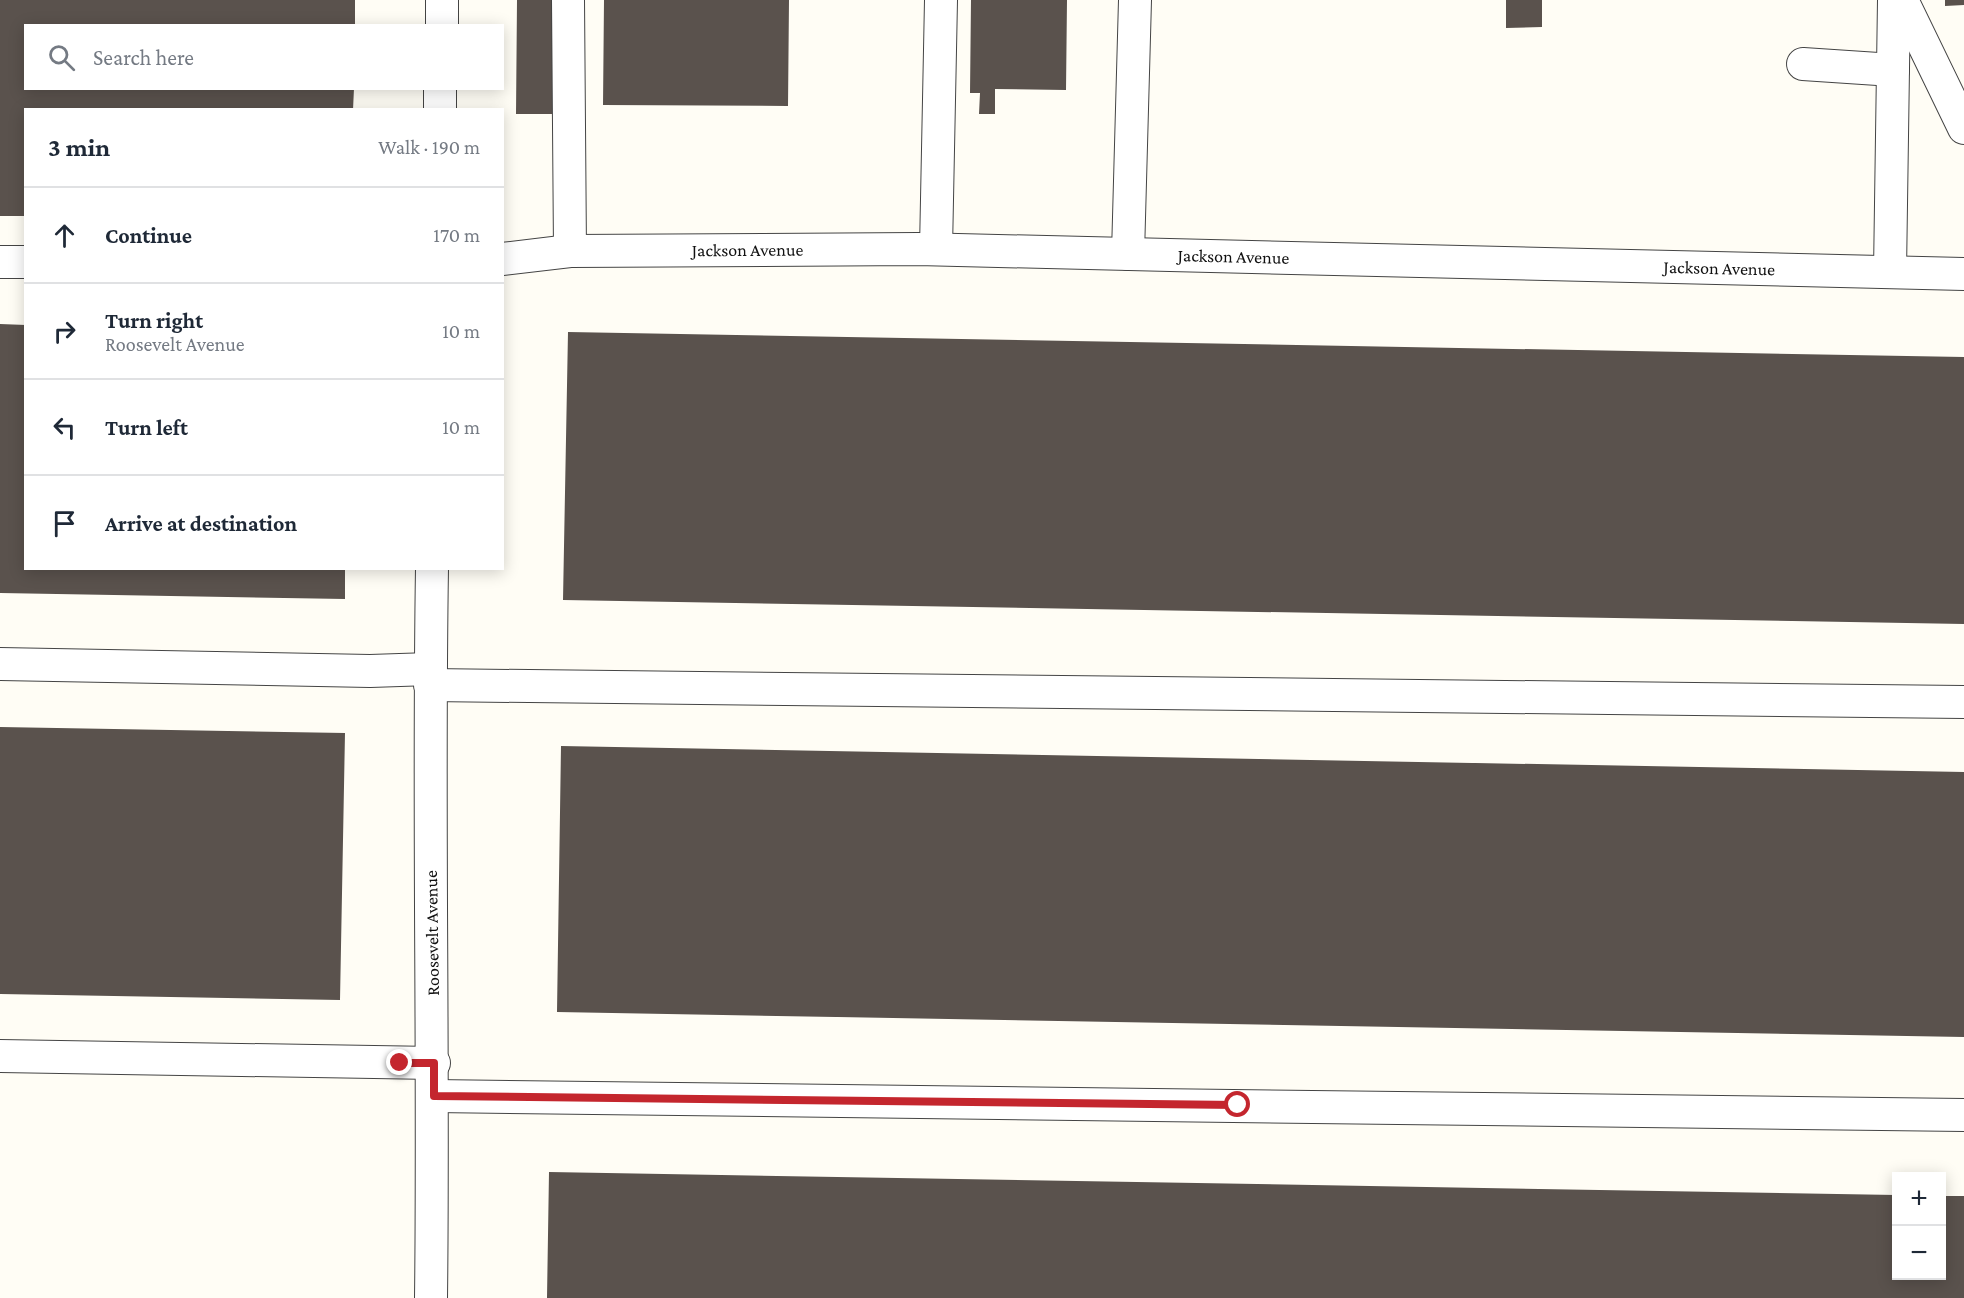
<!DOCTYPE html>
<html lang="en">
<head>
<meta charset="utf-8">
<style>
  body { margin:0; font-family:"Crimson Pro",serif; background:#f6f6f7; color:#1f2937 }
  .controls { position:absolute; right:18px; bottom:18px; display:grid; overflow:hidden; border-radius:0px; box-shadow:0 3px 15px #0003 }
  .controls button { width:54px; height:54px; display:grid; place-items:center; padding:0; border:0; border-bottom:2px solid #e0e1e3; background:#fff; color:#1f2937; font:30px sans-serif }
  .stop { position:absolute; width:18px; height:18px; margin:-14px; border:4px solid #c4262e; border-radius:50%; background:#fff }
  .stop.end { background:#c4262e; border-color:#fff; box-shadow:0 2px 6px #0008 }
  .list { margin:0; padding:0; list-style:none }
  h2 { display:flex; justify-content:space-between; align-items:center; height:78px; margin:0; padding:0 24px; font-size:26px }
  h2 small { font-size:20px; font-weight:400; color:#747a83 }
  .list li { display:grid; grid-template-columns:39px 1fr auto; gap:18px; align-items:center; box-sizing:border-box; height:96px; padding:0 24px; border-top:2px solid #e0e1e3 }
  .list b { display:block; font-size:22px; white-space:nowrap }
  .list p { margin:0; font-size:20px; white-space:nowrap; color:#747a83 }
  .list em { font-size:20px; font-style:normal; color:#747a83 }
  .icon { flex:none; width:33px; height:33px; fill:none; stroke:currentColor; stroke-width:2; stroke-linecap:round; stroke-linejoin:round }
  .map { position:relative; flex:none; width:1964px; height:1298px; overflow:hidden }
  .search { position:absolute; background:#fff; box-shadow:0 3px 15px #0003; left:24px; top:24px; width:480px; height:66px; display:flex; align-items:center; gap:15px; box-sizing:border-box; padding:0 21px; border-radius:0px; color:#747a83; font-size:22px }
  .panel { position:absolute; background:#fff; box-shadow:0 3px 15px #0003; left:24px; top:108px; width:480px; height:462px; border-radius:0px }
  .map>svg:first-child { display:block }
  .building { fill:#5a524d }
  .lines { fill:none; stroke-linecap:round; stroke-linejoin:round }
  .minor-casing { stroke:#444; stroke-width:34 }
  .minor { stroke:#fff; stroke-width:32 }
  .route { stroke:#c4262e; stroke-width:8 }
  .labels { text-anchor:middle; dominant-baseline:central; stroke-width:6; stroke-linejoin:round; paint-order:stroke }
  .street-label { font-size:18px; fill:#111; stroke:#fff }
</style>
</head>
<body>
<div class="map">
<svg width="1964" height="1298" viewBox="0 0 1964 1298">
  <rect width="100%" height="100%" fill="#fffdf5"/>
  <!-- building -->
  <path class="building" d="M0,0H355V26H26V88H354L353,110H26V216H0Z
    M517,0H554L553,114H516Z
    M604,0H789L788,106L603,105Z
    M971,0H1067L1066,90L995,89V114H979L980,93H970Z
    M1506,0H1542V27L1506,28Z
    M1945,0H1964V5L1945,6Z
    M0,324L26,325V568H345V599L0,593Z
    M568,332L1964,357V624L563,600Z
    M0,727L345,733L340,1000L0,994Z
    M561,746L1964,772V1037L557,1012Z
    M549,1172L1896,1195V1276H1942V1196H1964V1298H547Z"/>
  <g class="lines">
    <defs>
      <g id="minor">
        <path d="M568,0L570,251"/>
        <path d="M1902,0L1964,128"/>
        <path d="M442,26V0"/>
        <path d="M1803,64L1893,70"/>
        <path d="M440,110V88"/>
        <path d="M936,249L941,0"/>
        <path d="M1128,254L1135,0"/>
        <path id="s1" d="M502,259L570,251L918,249L1964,274"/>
        <path d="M0,262H26"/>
        <path d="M1890,272L1894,0"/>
        <path d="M0,664L370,671L430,669"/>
        <path d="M430,685L1964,702"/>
        <path d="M0,1056L434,1063"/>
        <path d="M434,1096L1964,1115"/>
        <path d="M431,1298C434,1055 428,812 432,568"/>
      </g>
    </defs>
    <!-- minor casing -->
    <use href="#minor" class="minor-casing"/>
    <!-- minor -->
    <use href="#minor" class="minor"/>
  </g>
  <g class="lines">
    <!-- route -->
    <path class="route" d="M400,1063H434V1096L1238,1105"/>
  </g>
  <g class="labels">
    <!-- street labels -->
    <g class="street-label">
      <text stroke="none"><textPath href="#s1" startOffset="246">Jackson Avenue</textPath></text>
      <text stroke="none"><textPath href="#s1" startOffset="732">Jackson Avenue</textPath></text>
      <text stroke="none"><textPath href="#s1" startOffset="1218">Jackson Avenue</textPath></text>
      <text transform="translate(432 933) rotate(-91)">Roosevelt Avenue</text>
    </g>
  </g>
</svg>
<div class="controls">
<button>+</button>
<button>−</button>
</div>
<div class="stop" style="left:1238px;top:1105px"></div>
<div class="stop end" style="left:400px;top:1063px"></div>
<div class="search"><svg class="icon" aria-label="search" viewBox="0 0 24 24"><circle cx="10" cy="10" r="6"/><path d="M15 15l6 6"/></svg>Search here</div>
<section class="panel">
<h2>3 min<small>Walk · 190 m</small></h2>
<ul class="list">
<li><svg class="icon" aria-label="ahead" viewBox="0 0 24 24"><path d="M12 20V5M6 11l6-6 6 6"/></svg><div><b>Continue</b></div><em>170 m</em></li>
<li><svg class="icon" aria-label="right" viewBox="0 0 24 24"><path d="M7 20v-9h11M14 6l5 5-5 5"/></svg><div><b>Turn right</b><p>Roosevelt Avenue</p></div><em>10 m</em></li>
<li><svg class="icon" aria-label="left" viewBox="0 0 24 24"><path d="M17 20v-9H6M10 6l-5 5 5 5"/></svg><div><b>Turn left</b></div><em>10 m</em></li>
<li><svg class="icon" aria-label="arrive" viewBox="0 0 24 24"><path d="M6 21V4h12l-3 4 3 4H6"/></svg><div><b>Arrive at destination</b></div></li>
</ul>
</section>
</div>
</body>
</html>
